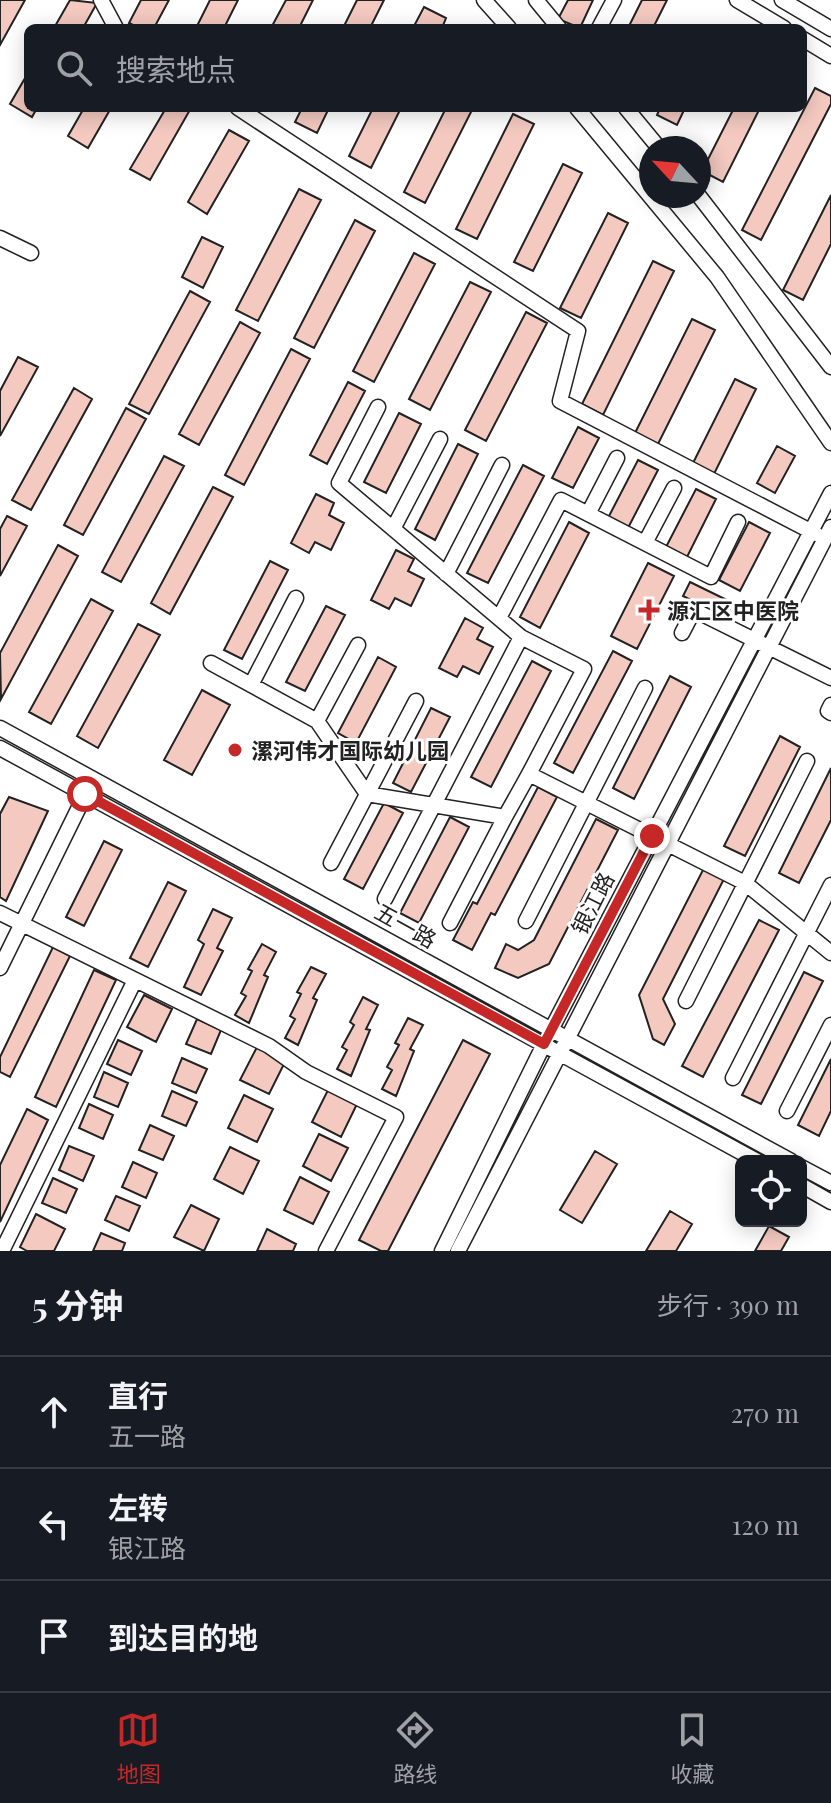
<!DOCTYPE html>
<html lang="zh">
<head>
<meta charset="utf-8">
<style>
  body { margin:0; font-family:"Playfair Display","Noto Sans SC",serif; background:#20242c; color:#f1f3f6 }
  .controls { position:absolute; right:24px; bottom:24px; display:grid; overflow:hidden; border-radius:12px; box-shadow:0 4px 20px #0003 }
  .controls button { width:72px; height:72px; display:grid; place-items:center; padding:0; border:0; border-bottom:2px solid #363941; background:#171b24; color:#f1f3f6; font:40px sans-serif }
  .compass { position:absolute; left:639px; top:136px; width:72px; height:72px; border-radius:50%; background:#171b24; box-shadow:0 4px 20px #0003; rotate:296deg }
  .stop { position:absolute; width:24px; height:24px; margin:-18px; border:6px solid #c62828; border-radius:50%; background:#fff }
  .stop.end { background:#c62828; border-color:#fff; box-shadow:0 2px 8px #0008 }
  .list { margin:0; padding:0; list-style:none }
  h2 { display:flex; justify-content:space-between; align-items:center; height:104px; margin:0; padding:0 32px; font-size:34px }
  h2 small { font-size:26px; font-weight:400; color:#9ea1a6 }
  .list li { display:grid; grid-template-columns:52px 1fr auto; gap:24px; align-items:center; box-sizing:border-box; height:112px; padding:0 32px; border-top:2px solid #363941 }
  .list b { display:block; font-size:30px; white-space:nowrap }
  .list p { margin:0; font-size:26px; white-space:nowrap; color:#9ea1a6 }
  .list em { font-size:26px; font-style:normal; color:#9ea1a6 }
  .icon { flex:none; width:44px; height:44px; fill:none; stroke:currentColor; stroke-width:2; stroke-linecap:round; stroke-linejoin:round }
  .map { position:relative; flex:none; width:831px; height:1251px; overflow:hidden }
  .search { position:absolute; background:#171b24; box-shadow:0 4px 20px #0003; left:24px; right:24px; top:24px; height:88px; display:flex; align-items:center; gap:20px; box-sizing:border-box; padding:0 28px; border-radius:12px; color:#9ea1a6; font-size:30px }
  .sheet { height:440px; background:#171b24 }
  nav { display:flex; justify-content:space-around; align-items:center; box-sizing:border-box; height:112px; border-top:2px solid #363941; background:#171b24; font-size:22px; color:#9ea1a6 }
  nav a { display:grid; justify-items:center; gap:4px }
  nav .on { color:#c62828 }
  .map>svg:first-child { display:block }
  .building { fill:#f3c9c0; stroke:#222; stroke-width:2 }
  .lines { fill:none; stroke-linecap:round; stroke-linejoin:round }
  .minor-casing { stroke:#222; stroke-width:17 }
  .minor { stroke:#fff; stroke-width:14 }
  .route { stroke:#c62828; stroke-width:10 }
  .poi-dot { fill:#c62828; stroke:#fff; stroke-width:3 }
  .labels { text-anchor:middle; dominant-baseline:central; stroke-width:6; stroke-linejoin:round; paint-order:stroke }
  .poi-label { font-size:22px; font-weight:bold; fill:#222; stroke:#fff; text-anchor:start }
  .street-label { font-size:22px; fill:#222; stroke:#fff }
</style>
</head>
<body>
<div class="map">
<svg width="831" height="1251" viewBox="0 0 831 1251">
  <rect width="100%" height="100%" fill="#fff"/>
  <!-- building -->
  <path class="building" d="M0,0H25L0,45Z
    M70,0L97,3L83,28H54Z
    M141,0H169L154,28H139L129,23Z
    M210,0H238L224,28H196Z
    M286,0H313L299,28H271Z
    M357,0H384L370,28H343Z
    M568,0H593L580,28L558,19Z
    M642,0H667L653,28H628Z
    M424,7L446,18L442,28H413Z
    M28,73V108H37L32,117L10,104Z
    M815,88L831,96V104L761,240L742,230Z
    M84,108H111L88,148L68,136Z
    M166,108H191L150,180L130,169Z
    M302,108H329L317,133L295,122Z
    M373,108H401L371,168L349,156Z
    M446,108H473L425,203L404,192Z
    M660,108H685L677,125L657,115Z
    M734,108H760L723,182L702,171Z
    M513,114L534,124L477,239L456,229Z
    M229,130L249,141L207,214L188,202Z
    M563,164L582,173L533,271L514,262Z
    M299,189L321,200L258,321L236,310Z
    M831,195V244L803,300L783,290Z
    M608,213L628,223L581,318L560,308Z
    M355,220L375,231L314,348L294,338Z
    M202,237L223,247L203,288L182,277Z
    M414,253L435,264L374,382L353,371Z
    M653,261L674,271L603,415L582,404Z
    M470,282L491,292L430,410L409,399Z
    M190,291L210,302L149,414L129,404Z
    M526,312L547,323L486,441L465,430Z
    M692,319L715,330L658,444L635,433Z
    M240,322L260,333L199,445L179,434Z
    M291,349L310,359L244,485L225,475Z
    M18,357L38,367L0,436V391Z
    M735,379L756,389L714,474L693,463Z
    M348,382L365,391L327,464L310,455Z
    M74,388L92,399L31,510L12,500Z
    M126,408L146,419L83,535L64,525Z
    M399,413L421,424L386,493L364,482Z
    M578,427L599,438L573,488L552,478Z
    M458,444L478,454L435,540L415,529Z
    M777,446L795,456L775,493L757,483Z
    M164,456L184,466L121,582L102,572Z
    M638,460L658,470L628,528L608,518Z
    M523,465L544,476L488,583L467,573Z
    M213,487L233,497L170,614L151,603Z
    M696,489L716,499L687,557L666,547Z
    M316,494L334,503L329,515L344,523L331,550L315,542L309,553L291,543Z
    M7,516L27,526L0,576V529Z
    M569,522L589,533L540,628L520,617Z
    M749,522L770,533L740,591L719,580Z
    M58,545L78,556L1,699L0,653Z
    M396,550L414,559L408,571L424,579L411,606L395,598L389,609L371,600Z
    M270,561L288,570L242,659L224,650Z
    M648,563L674,576L637,649L611,636Z
    M690,582L733,603L725,618L683,596Z
    M91,599L113,611L51,724L29,712Z
    M326,606L345,615L305,691L286,682Z
    M465,618L483,628L477,639L493,647L479,674L463,666L457,677L439,668Z
    M138,624L160,635L98,748L77,736Z
    M613,651L632,661L573,773L554,763Z
    M378,657L396,667L356,743L338,733Z
    M532,661L551,671L491,787L471,777Z
    M670,676L691,687L634,799L613,788Z
    M202,690L230,705L192,775L164,760Z
    M431,708L450,717L411,792L393,783Z
    M780,736L800,747L745,856L724,846Z
    M831,768V820L799,883L779,873Z
    M538,787L557,797L495,915L491,913L472,950L453,940L473,902L477,904Z
    M9,797L48,811L6,901L0,897V814Z
    M384,803L403,813L363,889L344,879Z
    M450,817L469,827L419,923L400,913Z
    M596,819L618,830L549,964L518,978L495,968L506,944L518,950L534,940Z
    M104,841L122,850L84,926L66,917Z
    M705,866L725,877L663,999L675,1024L664,1045L653,1039L639,995Z
    M168,882L186,891L148,967L130,958Z
    M213,909L232,918L217,948L223,951L201,995L184,987L204,944L198,940Z
    M759,920L779,930L703,1077L682,1066Z
    M262,944L276,952L264,975L268,977L249,1023L235,1015L246,996L241,993L252,971L248,969Z
    M53,947L70,956L10,1077L0,1072V1057Z
    M311,967L326,974L313,998L317,1000L298,1045L285,1038L295,1019L290,1016L301,994L297,992Z
    M94,970L116,980L56,1107L35,1097Z
    M804,972L823,981L761,1104L742,1095Z
    M144,995L172,1009L156,1042L127,1027Z
    M363,997L378,1005L366,1029L370,1030L351,1076L337,1069L347,1050L342,1047L354,1025L350,1022Z
    M408,1018L423,1025L410,1049L414,1051L396,1096L382,1089L392,1070L387,1067L399,1045L395,1043Z
    M197,1019L221,1030L211,1054L186,1044Z
    M118,1040L142,1051L131,1075L107,1064Z
    M463,1040L490,1054L388,1251H381L359,1240Z
    M257,1047L285,1062L269,1094L240,1080Z
    M182,1058L207,1069L196,1093L172,1083Z
    M831,1059V1111L819,1136L798,1125Z
    M104,1072L128,1083L118,1107L94,1097Z
    M328,1090L357,1104L341,1137L312,1122Z
    M172,1091L197,1102L186,1126L162,1116Z
    M244,1095L273,1109L257,1142L228,1128Z
    M89,1104L113,1115L103,1139L79,1128Z
    M27,1109L48,1120L0,1222V1165Z
    M150,1125L174,1136L163,1160L139,1150Z
    M319,1134L348,1148L331,1181L303,1166Z
    M69,1146L94,1156L83,1181L59,1170Z
    M230,1147L259,1161L243,1194L214,1179Z
    M595,1151L617,1164L582,1223L560,1210Z
    M133,1162L157,1173L146,1198L122,1187Z
    M300,1177L329,1192L313,1224L284,1210Z
    M53,1178L77,1189L66,1213L42,1203Z
    M116,1196L140,1206L129,1231L105,1220Z
    M191,1205L219,1219L204,1251L174,1237Z
    M670,1211L692,1224L676,1251H646Z
    M36,1214L65,1229L54,1251H27L20,1247Z
    M769,1226L789,1237L781,1251H755Z
    M267,1229L296,1244L293,1251H257Z
    M101,1233L125,1243L122,1251H93Z"/>
  <g class="lines">
    <defs>
      <path id="minor" d="M101,0L116,28
        M484,0L509,28
        M536,0L559,28
        M737,0L784,28
        M782,0L831,29
        M599,28L614,0
        M803,39L831,56
        M238,108L578,331L560,401L816,534
        M577,108L717,277L831,443
        M626,108L659,148
        M699,196L831,367
        M0,238L31,253
        M378,407L339,483L521,637L584,669L529,774
        M588,514L617,458
        M393,529L440,439
        M645,543L674,488
        M446,574L502,465
        M499,618L561,500L711,577L738,522
        M682,633L694,610L831,678
        M211,663L317,721L367,794L505,817L529,774L745,883L831,953
        M251,685L296,598
        M831,705L828,711L831,713
        M317,721L358,645
        M0,728L791,1161
        M0,748L757,1161
        M331,863L416,701
        M385,899L521,637
        M0,913L269,1046L306,1072L396,1117L326,1251
        M526,921L645,688
        M450,923L505,817
        M0,968L88,789
        M686,1001L807,761
        M733,1078L831,885
        M787,1111L831,1025
        M801,1167L831,1183
        M801,1185L831,1202
        M2,1251L135,980
        M442,1251L551,1030L831,493
        M458,1251L831,527"/>
    </defs>
    <!-- minor casing -->
    <use href="#minor" class="minor-casing"/>
    <!-- minor -->
    <use href="#minor" class="minor"/>
  </g>
  <g class="lines">
    <!-- route -->
    <path class="route" d="M85,794L544,1044L652,836"/>
  </g>
  <!-- markers -->
  <g class="poi-dot">
    <path d="M645 598h8v8h8v8h-8v8h-8v-8h-8v-8h8z"/>
    <circle cx="235" cy="750" r="8"/>
  </g>
  <g class="labels">
    <!-- poi labels -->
    <g class="poi-label">
      <text x="667" y="610">源汇区中医院</text>
      <text x="251" y="750">漯河伟才国际幼儿园</text>
    </g>
    <!-- street labels -->
    <g class="street-label">
      <text transform="translate(592 903) rotate(-63)">银江路</text>
      <text transform="translate(406 925) rotate(29)">五一路</text>
    </g>
  </g>
</svg>
<div class="controls">
<button><svg class="icon" aria-label="locate" viewBox="0 0 24 24"><circle cx="12" cy="12" r="6"/><path d="M12 2v4M12 18v4M2 12h4M18 12h4"/></svg></button>
</div>
<svg class="compass" viewBox="-18 -18 36 36"><path d="M0-13l5 13h-10z" fill="#e53935"/><path d="M0 13l5-13h-10z" fill="#9ea1a6"/></svg>
<div class="stop" style="left:85px;top:794px"></div>
<div class="stop end" style="left:652px;top:836px"></div>
<div class="search"><svg class="icon" aria-label="search" viewBox="0 0 24 24"><circle cx="10" cy="10" r="6"/><path d="M15 15l6 6"/></svg>搜索地点</div>
</div>
<section class="sheet">
<h2>5 分钟<small>步行 · 390 m</small></h2>
<ul class="list">
<li><svg class="icon" aria-label="ahead" viewBox="0 0 24 24"><path d="M12 20V5M6 11l6-6 6 6"/></svg><div><b>直行</b><p>五一路</p></div><em>270 m</em></li>
<li><svg class="icon" aria-label="left" viewBox="0 0 24 24"><path d="M17 20v-9H6M10 6l-5 5 5 5"/></svg><div><b>左转</b><p>银江路</p></div><em>120 m</em></li>
<li><svg class="icon" aria-label="arrive" viewBox="0 0 24 24"><path d="M6 21V4h12l-3 4 3 4H6"/></svg><div><b>到达目的地</b></div></li>
</ul>
</section>
<nav>
<a class="on"><svg class="icon" aria-label="map" viewBox="0 0 24 24"><path d="M3 6l6-2 6 2 6-2v14l-6 2-6-2-6 2zM9 4v14M15 6v14"/></svg>地图</a>
<a><svg class="icon" aria-label="directions" viewBox="0 0 24 24"><path d="M12 3l9 9-9 9-9-9zM9 14v-3h6M13 9l2 2-2 2"/></svg>路线</a>
<a><svg class="icon" aria-label="saved" viewBox="0 0 24 24"><path d="M7 4h10v16l-5-4-5 4z"/></svg>收藏</a>
</nav>
</body>
</html>
